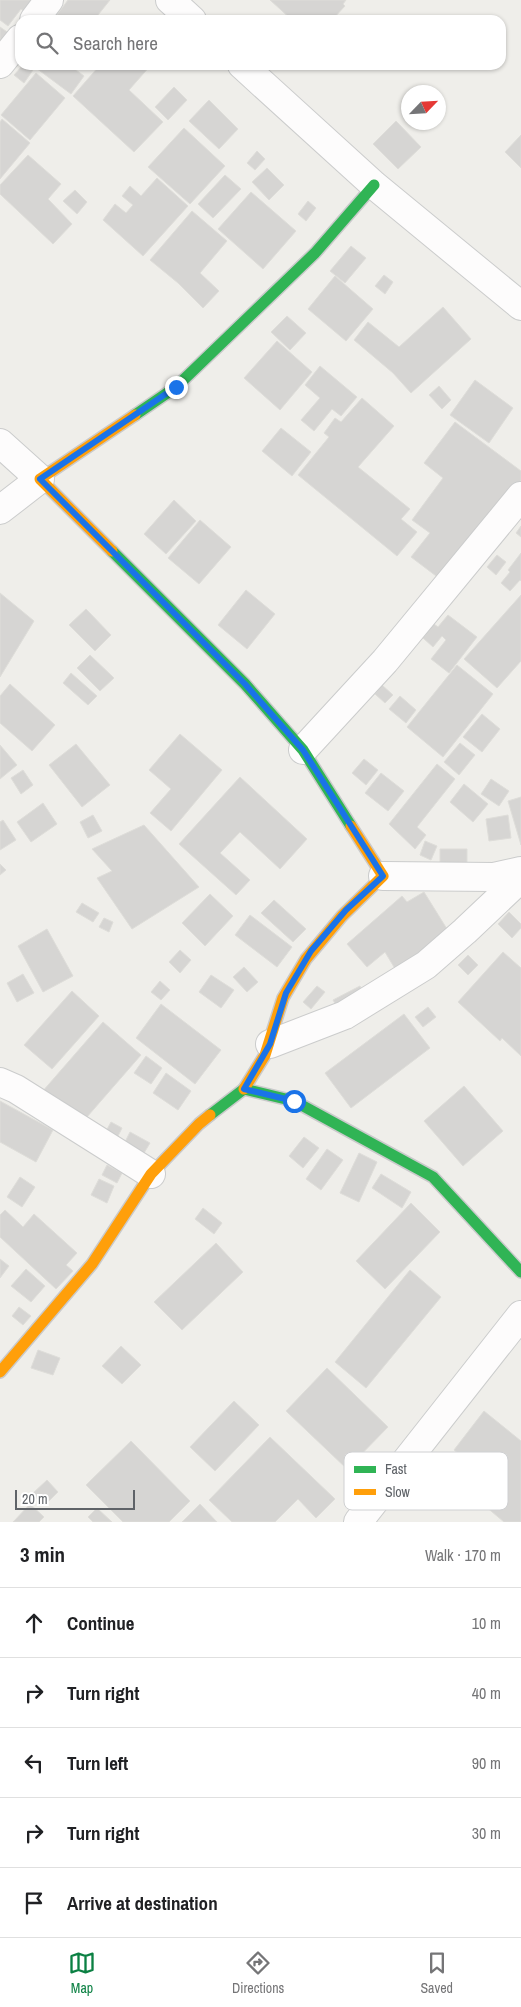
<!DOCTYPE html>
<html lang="en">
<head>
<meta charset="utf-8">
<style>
  body { margin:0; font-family:"Archivo Narrow",sans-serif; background:#f6f6f6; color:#202124 }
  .compass { position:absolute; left:401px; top:85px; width:45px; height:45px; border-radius:50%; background:#fff; box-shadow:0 1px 4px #0004; rotate:65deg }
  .scale { position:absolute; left:15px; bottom:12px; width:120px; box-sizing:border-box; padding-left:5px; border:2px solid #5f6368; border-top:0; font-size:14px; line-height:18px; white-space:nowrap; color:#5f6368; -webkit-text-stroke:4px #fff; paint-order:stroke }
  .stop { position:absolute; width:15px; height:15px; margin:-11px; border:4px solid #1a73e8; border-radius:50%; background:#fff }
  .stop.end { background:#1a73e8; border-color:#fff; box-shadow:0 1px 5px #0008 }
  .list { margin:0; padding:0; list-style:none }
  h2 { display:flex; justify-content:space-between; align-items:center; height:65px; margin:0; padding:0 20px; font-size:21px }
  h2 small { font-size:16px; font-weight:400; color:#757577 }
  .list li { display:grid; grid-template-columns:32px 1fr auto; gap:15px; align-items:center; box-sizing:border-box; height:70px; padding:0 20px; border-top:1px solid #e0e0e0 }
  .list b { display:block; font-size:19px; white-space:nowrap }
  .list em { font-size:16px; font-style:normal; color:#757577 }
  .icon { flex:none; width:28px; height:28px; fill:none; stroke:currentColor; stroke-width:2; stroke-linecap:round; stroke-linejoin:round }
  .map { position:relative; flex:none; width:521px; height:1522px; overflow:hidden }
  .search { position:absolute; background:#fff; box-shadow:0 1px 4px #0004; left:15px; right:15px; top:15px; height:55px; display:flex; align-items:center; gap:12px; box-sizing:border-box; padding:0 18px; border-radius:15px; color:#757577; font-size:19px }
  .sheet { height:415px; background:#fff }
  nav { display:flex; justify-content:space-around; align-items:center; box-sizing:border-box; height:70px; border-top:1px solid #e0e0e0; background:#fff; font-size:14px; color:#757577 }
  nav a { display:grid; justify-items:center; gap:2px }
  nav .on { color:#0b8043 }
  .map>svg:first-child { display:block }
  .building { fill:#d6d5d3; stroke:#deddd9 }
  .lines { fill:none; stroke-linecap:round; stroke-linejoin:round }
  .street-casing { stroke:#cbcccc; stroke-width:30 }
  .fast-casing { stroke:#cacacb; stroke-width:14 }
  .slow-casing { stroke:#cacacb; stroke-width:14 }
  .street { stroke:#fdfcfc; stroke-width:28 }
  .fast { stroke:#30b455; stroke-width:11 }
  .slow { stroke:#ff9f0a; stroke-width:11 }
  .route { stroke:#1a73e8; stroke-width:6 }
  .key { fill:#fff; stroke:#cfd0d2; stroke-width:1 }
  .key-label { font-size:14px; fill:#5f6368 }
</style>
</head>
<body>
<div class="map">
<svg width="521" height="1522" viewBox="0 0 521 1522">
  <rect width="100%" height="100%" fill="#efeeea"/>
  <!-- building -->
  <path class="building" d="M0,0H36L26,13L21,9L8,26L0,20Z
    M68,0H110L94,20H60L56,16Z
    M270,0H346L343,4L345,6L332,20H292Z
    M0,27L13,36L0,45Z
    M23,65H26L33,70L24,83L14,75Z
    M32,65H73L72,67L84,76L71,94Z
    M100,65H151L129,90L163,122L134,152L73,96Z
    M36,73L65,98L30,140L1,115Z
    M174,87L187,100L168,120L155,107Z
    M209,100L238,129L219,149L189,121Z
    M2,119L30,143L0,179V122Z
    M396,121L421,147L398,169L373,144Z
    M184,128L225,166L190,204L148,167Z
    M521,135V168L505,152Z
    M257,151L265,159L255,170L247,163Z
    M28,155L61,184L48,199L72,224L53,244L0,194V185Z
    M267,168L284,185L269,200L252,182Z
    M225,175L241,189L213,218L198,204Z
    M157,178L188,206L143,256L103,220L115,204L126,213L133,205L122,196L130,186L141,196Z
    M75,190L87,202L77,214L63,201Z
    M251,192L296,231L263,269L218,229Z
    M308,201L316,208L306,221L298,214Z
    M192,211L227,241L200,273L219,291L203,308L178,283L150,260Z
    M351,246L366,258L345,283L330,271Z
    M384,275L393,282L385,294L375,286Z
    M335,276L373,309L346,341L308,309Z
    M443,307L471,339L411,393L393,373L354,340L368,322L399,347Z
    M287,316L306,333L290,350L271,332Z
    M277,341L312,372L280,410L244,378Z
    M320,366L357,397L341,416L332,409L314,431L301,420L320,398L305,385Z
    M475,380L513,408L489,443L450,415Z
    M439,386L451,400L442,409L429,395Z
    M362,398L394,426L358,467L410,509L401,519L417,532L397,556L298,475L329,437L324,433L335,418L341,422Z
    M455,422L521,471V480L444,582L411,557L430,533L412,520L443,478L424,463Z
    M281,428L311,452L292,476L262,451Z
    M174,500L196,521L166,554L144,534Z
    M200,520L231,547L199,584L168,558Z
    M521,526V537L516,533Z
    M521,553V581L520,580L510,591L501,583L510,572L508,570Z
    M497,555L506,562L496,575L487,567Z
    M246,590L275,614L247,649L218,625Z
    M0,593L34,621L0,677Z
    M521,595V661L497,688L464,659Z
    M86,609L111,635L95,651L69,625Z
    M448,615L477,637L449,673L431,659L446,640L442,636L433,647L423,638L434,624L438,627Z
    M90,655L114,678L100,691L77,668Z
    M457,665L493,694L443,757L407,727Z
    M71,673L97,696L88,705L63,683Z
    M10,684L55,725L32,751L0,723V696Z
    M382,685L393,695L385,703L375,694Z
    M400,696L416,710L406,723L389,709Z
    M482,714L500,729L482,752L463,737Z
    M180,734L222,770L171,831L150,813L171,789L149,770Z
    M460,743L475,755L459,775L444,762Z
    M76,744L110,785L82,807L49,765Z
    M0,745L17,765L0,779Z
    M364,759L378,770L366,785L352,773Z
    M437,764L455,779L417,827L426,835L415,849L389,824Z
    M23,770L33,785L21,794L11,778Z
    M381,773L404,791L388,811L365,793Z
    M240,777L307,839L280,869L240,832L220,853L250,880L236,895L179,844Z
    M491,779L509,791L499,806L481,794Z
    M464,784L488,804L473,822L450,802Z
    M521,797V845L508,801Z
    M43,803L57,824L31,842L17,822Z
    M93,815L102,831L88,838L80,822Z
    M508,815L511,838L489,841L486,819Z
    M3,820L16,840L0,850V822Z
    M144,825L199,887L132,929L97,878L112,871L92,849Z
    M425,841L437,846L431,860L420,855Z
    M440,849H467V870H440Z
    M0,864L6,870L0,875Z
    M424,892L452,937L397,972L385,952L367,967L347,944L402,896L407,902Z
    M210,894L233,916L205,946L182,923Z
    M274,900L306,929L293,942L261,913Z
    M82,903L99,913L93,922L76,912Z
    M509,912L521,924V928L512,938L498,924Z
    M250,915L292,947L277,967L235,935Z
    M104,918L113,922L109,932L99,927Z
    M47,929L73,976L43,992L18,946Z
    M180,950L191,960L180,973L169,962Z
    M503,952L521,968V1056L502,1038L500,1041L458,1002Z
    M468,955L478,965L468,975L458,965Z
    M244,967L258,982L247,992L233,977Z
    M23,974L34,993L17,1002L7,983Z
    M211,975L234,990L221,1008L199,992Z
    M160,981L170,990L161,1000L151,992Z
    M317,986L325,992L311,1009L303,1002Z
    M360,986L366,998L340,1012L333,1000Z
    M72,991L99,1016L52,1069L24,1045Z
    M161,1004L221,1050L195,1084L136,1038Z
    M428,1007L436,1017L423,1027L415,1017Z
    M404,1014L430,1048L351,1108L325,1073Z
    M103,1022L141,1055L80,1125L42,1092Z
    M146,1056L162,1068L151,1084L134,1073Z
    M166,1073L191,1091L178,1110L153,1093Z
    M464,1086L503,1131L463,1166L424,1121Z
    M0,1101L53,1130L36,1162L0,1142Z
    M111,1122L122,1128L116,1140L105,1133Z
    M130,1132L150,1143L144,1153L125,1142Z
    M304,1137L319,1148L303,1168L289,1156Z
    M327,1149L343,1160L321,1190L306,1179Z
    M359,1153L377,1162L359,1202L340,1193Z
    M107,1165L122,1173L117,1183L102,1175Z
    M381,1174L411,1192L402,1208L372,1188Z
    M20,1177L35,1187L22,1207L7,1197Z
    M99,1179L114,1186L107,1203L91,1195Z
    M411,1203L440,1232L385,1289L356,1261Z
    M203,1208L222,1223L214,1234L195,1219Z
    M5,1210L23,1227L34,1214L77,1253L66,1265L73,1271L56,1289L0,1237V1215Z
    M216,1243L243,1272L182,1330L154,1302Z
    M0,1259L9,1266L0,1278Z
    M26,1269L45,1286L31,1302L11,1286Z
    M410,1270L441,1297L366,1388L335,1362Z
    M19,1307L31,1316L23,1325L12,1316Z
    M121,1346L141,1365L122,1384L102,1366Z
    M38,1350L60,1358L53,1375L31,1368Z
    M327,1368L388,1427L347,1469L286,1411Z
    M234,1401L259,1425L215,1471L190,1447Z
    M484,1411L521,1441V1522H504L485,1506L500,1486L454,1450Z
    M270,1437L335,1499L316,1518L298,1499L275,1522H232L209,1500Z
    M131,1441L190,1501L169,1522H123L86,1485Z
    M47,1480L58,1492L44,1506L32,1494Z
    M30,1504L44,1517L39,1522H13Z
    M200,1504L217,1522H182Z
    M97,1508L112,1522H93L88,1517Z"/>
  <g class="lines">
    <defs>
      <path id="street" d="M170,0L192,20
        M34,20L49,0
        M0,64L20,39
        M242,65L374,185L521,306
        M0,443L40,479L0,510
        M303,750L385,661L521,496
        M383,876L494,877L521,871
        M270,1044L345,1015L426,965L465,931L521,878
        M0,1082L16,1089L151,1174
        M358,1522L521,1315"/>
      <path id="fast" d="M135,415L176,387L315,253L374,185
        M112,551L245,684L303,750L351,826
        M210,1115L244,1089L294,1101L433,1177L521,1272"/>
      <path id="slow" d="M112,551L40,479L135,415
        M244,1089L265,1055L283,998L306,959L342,916L383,876L351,826
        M0,1372L92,1264L151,1174L199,1124L210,1115"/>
    </defs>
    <!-- street casing -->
    <use href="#street" class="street-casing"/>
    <!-- fast casing -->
    <use href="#fast" class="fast-casing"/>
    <!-- slow casing -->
    <use href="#slow" class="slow-casing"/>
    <!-- street -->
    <use href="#street" class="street"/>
    <!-- fast -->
    <use href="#fast" class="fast"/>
    <!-- slow -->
    <use href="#slow" class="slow"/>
  </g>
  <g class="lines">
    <!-- route -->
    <path class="route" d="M176,387L40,479L245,684L303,750L383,876L346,910L311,951L286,993L270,1044L244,1089L294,1101"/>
  </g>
  <!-- legend -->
  <rect x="344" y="1452" width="164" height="58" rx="8" class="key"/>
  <rect x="354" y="1466" width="22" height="7" fill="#30b455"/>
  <rect x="354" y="1489" width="22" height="6" fill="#ff9f0a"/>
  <g class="key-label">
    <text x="385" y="1474">Fast</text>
    <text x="385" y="1497">Slow</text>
  </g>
</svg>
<svg class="compass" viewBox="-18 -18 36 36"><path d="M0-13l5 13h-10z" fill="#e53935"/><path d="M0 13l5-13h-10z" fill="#757577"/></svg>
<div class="scale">20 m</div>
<div class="stop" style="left:294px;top:1101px"></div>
<div class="stop end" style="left:176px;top:387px"></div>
<div class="search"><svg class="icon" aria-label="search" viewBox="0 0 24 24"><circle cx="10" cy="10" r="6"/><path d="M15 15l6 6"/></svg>Search here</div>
</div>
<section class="sheet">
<h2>3 min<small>Walk · 170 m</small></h2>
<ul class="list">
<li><svg class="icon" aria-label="ahead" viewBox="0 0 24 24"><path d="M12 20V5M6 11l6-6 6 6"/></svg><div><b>Continue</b></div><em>10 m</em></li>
<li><svg class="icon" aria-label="right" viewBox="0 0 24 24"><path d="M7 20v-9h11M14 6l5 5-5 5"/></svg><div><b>Turn right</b></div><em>40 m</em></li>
<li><svg class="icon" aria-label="left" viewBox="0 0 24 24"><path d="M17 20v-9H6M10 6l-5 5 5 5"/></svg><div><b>Turn left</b></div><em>90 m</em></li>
<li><svg class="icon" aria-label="right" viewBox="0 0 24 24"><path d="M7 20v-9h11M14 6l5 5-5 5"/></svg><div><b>Turn right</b></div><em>30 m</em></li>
<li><svg class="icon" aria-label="arrive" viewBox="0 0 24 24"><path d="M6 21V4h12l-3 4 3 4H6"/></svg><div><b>Arrive at destination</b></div></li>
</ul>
</section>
<nav>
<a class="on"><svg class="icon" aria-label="map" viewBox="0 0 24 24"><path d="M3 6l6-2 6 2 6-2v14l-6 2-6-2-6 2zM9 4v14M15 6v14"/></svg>Map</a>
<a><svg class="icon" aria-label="directions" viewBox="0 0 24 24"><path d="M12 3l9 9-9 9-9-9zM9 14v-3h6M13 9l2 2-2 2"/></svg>Directions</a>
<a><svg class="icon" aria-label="saved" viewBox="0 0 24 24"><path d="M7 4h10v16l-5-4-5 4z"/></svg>Saved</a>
</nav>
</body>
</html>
